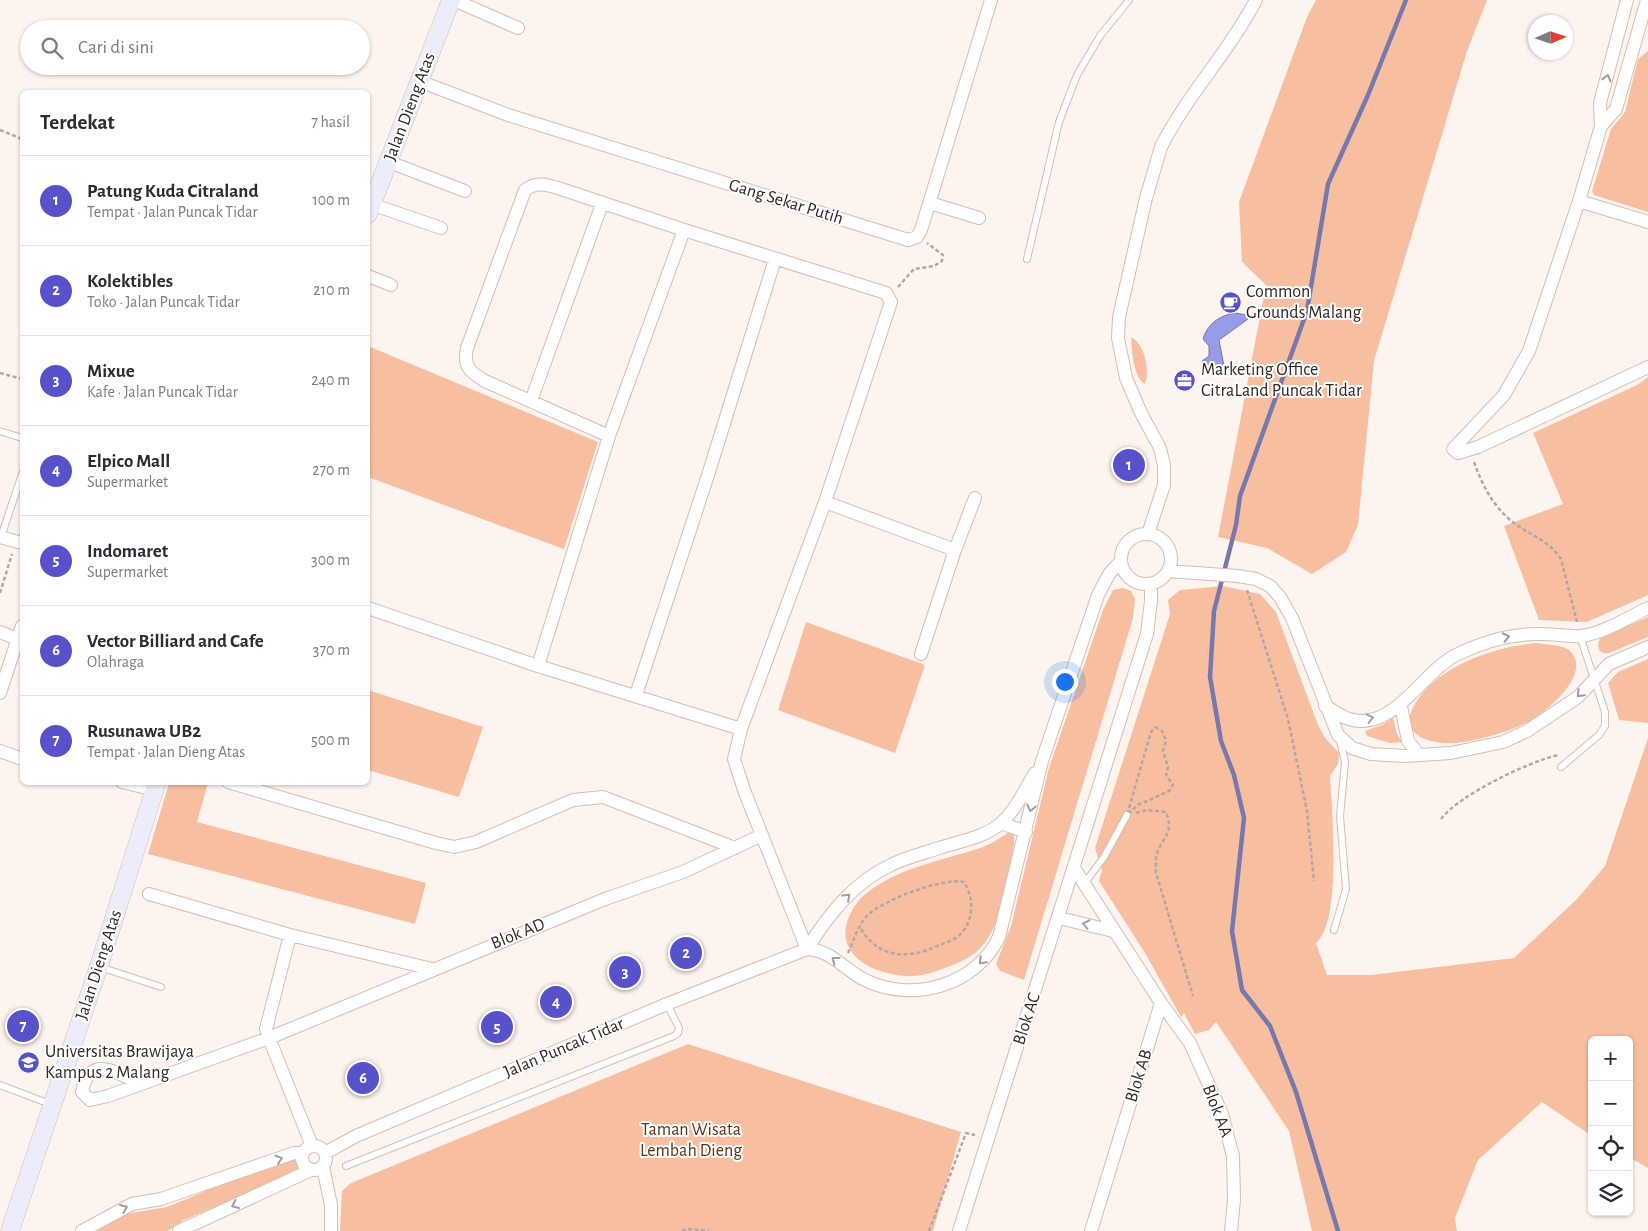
<!DOCTYPE html>
<html lang="id">
<head>
<meta charset="utf-8">
<style>
  body { margin:0; font-family:"Alegreya Sans",sans-serif; background:#f7f7f7; color:#2b2b33 }
  .controls { position:absolute; right:15px; bottom:15px; display:grid; overflow:hidden; border-radius:8px; box-shadow:0 1px 4px #0004 }
  .controls button { width:45px; height:45px; display:grid; place-items:center; padding:0; border:0; border-bottom:1px solid #e1e1e2; background:#fff; color:#2b2b33; font:25px sans-serif }
  .compass { position:absolute; left:1528px; top:15px; width:45px; height:45px; border-radius:50%; background:#fff; box-shadow:0 1px 4px #0004; rotate:87deg }
  .you { position:absolute; left:1064px; top:681px; width:18px; height:18px; margin:-12px; border:4px solid #fff; border-radius:50%; background:#1a73e8; box-shadow:0 0 0 8px #1a73e833 }
  .badge { display:grid; place-items:center; width:32px; height:32px; border-radius:50%; background:#5752ca; color:#fff; font-size:16px; font-weight:700 }
  .pin { position:absolute; translate:-50% -50%; border:2px solid #fff; box-shadow:0 1px 5px #0006 }
  .list { margin:0; padding:0; list-style:none }
  h2 { display:flex; justify-content:space-between; align-items:center; height:65px; margin:0; padding:0 20px; font-size:21px }
  h2 small { font-size:16px; font-weight:400; color:#7c7c81 }
  .list li { display:grid; grid-template-columns:32px 1fr auto; gap:15px; align-items:center; box-sizing:border-box; height:90px; padding:0 20px; border-top:1px solid #e1e1e2 }
  .list b { display:block; font-size:19px; white-space:nowrap }
  .list p { margin:0; font-size:16px; white-space:nowrap; color:#7c7c81 }
  .list em { font-size:16px; font-style:normal; color:#7c7c81 }
  .icon { flex:none; width:28px; height:28px; fill:none; stroke:currentColor; stroke-width:2; stroke-linecap:round; stroke-linejoin:round }
  .map { position:relative; flex:none; width:1648px; height:1231px; overflow:hidden }
  .search { position:absolute; background:#fff; box-shadow:0 1px 4px #0004; left:20px; top:20px; width:350px; height:55px; display:flex; align-items:center; gap:12px; box-sizing:border-box; padding:0 18px; border-radius:28px; color:#7c7c81; font-size:19px }
  .panel { position:absolute; background:#fff; box-shadow:0 1px 4px #0004; left:20px; top:90px; width:350px; height:695px; border-radius:8px }
  .map>svg:first-child { display:block }
  .green { fill:#f8bea0 }
  .water { fill:#969ce7; stroke:#7779ac }
  .lines { fill:none; stroke-linecap:round; stroke-linejoin:round }
  .stream { stroke:#7779ac; stroke-width:4.5 }
  .lane-casing { stroke:#d4bdb1; stroke-width:8 }
  .street-casing { stroke:#d4bdb1; stroke-width:14 }
  .secondary-casing { stroke:#d4bdb1; stroke-width:19 }
  .path { stroke:#b2a8a3; stroke-width:2.5; stroke-dasharray:4 2.5; stroke-linecap:butt }
  .lane { stroke:#fff; stroke-width:6 }
  .street { stroke:#fff; stroke-width:12 }
  .secondary { stroke:#ebedfa; stroke-width:18 }
  .oneway { stroke:#a29e9c }
  .labels { text-anchor:middle; dominant-baseline:central; stroke-width:4; stroke-linejoin:round; paint-order:stroke }
  .street-label { font-size:18px; fill:#302723; stroke:#fff }
  .poi-label { font-size:18px; fill:#302723; stroke:#fff; text-anchor:start }
  .park-label { font-size:18px; fill:#613012; stroke:#fff }
</style>
</head>
<body>
<div class="map">
<svg width="1648" height="1231" viewBox="0 0 1648 1231">
  <rect width="100%" height="100%" fill="#fef4ef"/>
  <!-- green -->
  <path class="green" d="M1316,0H1487L1467,51L1374,361L1358,525L1346,552L1312,574L1267,548L1218,537L1266,285L1242,262L1239,202L1307,17Z
    M1648,51V212L1594,195L1592,191L1611,129L1625,112L1638,59Z
    M1131,337C1145,344 1150,370 1145,384C1133,378 1132,349 1131,337Z
    M368,346L598,442L564,549L368,477Z
    M1648,377V595L1587,622L1539,620L1504,526L1563,504L1533,433L1637,385Z
    M1223,586L1260,594L1276,612L1318,725L1326,739L1339,753L1338,764L1330,776C1332,811 1342,922 1316,943L1327,975H1371L1514,958L1577,899L1605,866L1648,738V1168L1629,1157V1040H1592V1136L1542,1102L1478,1160L1455,1218L1457,1231H1312L1289,1131L1216,1022L1209,1030L1195,1034L1184,1013L1181,1017L1145,953L1099,881L1102,870L1095,848L1170,614L1168,600L1180,590Z
    M1123,588L1131,591L1135,599L1133,618L1024,980L1000,971L996,964L1011,926L1049,768L1103,610L1113,590Z
    M1648,617V637L1609,653C1599,655 1596,647 1600,638Z
    M806,622L925,665L895,753L778,710Z
    M1536,643C1546,645 1566,644 1572,653C1590,677 1546,711 1530,721C1511,731 1489,737 1469,741C1438,748 1389,738 1419,698C1445,663 1495,647 1536,643Z
    M1648,659V723L1619,720L1608,683L1618,672Z
    M368,690L483,727L459,797L368,770Z
    M1393,718L1397,734L1402,742L1390,743L1367,736L1365,731L1384,724Z
    M169,783H208L197,822L426,883L415,924L148,854Z
    M1008,833L1014,834V845C1007,874 1003,922 983,945C974,956 961,962 948,967C936,971 925,976 912,976C882,977 836,960 847,922C851,910 858,899 868,892C901,867 940,861 977,849C988,846 998,839 1008,833Z
    M688,1044L961,1132L933,1231H340L342,1191L351,1183Z
    M286,1158H296L300,1166L298,1172L184,1220L168,1231H97L125,1214L167,1207Z"/>
  <!-- water -->
  <path class="water" d="M1235,313L1247,315L1248,319L1219,340L1225,371L1224,375H1216L1202,366V361L1209,356V346L1203,339C1207,324 1220,315 1235,313Z"/>
  <g class="lines">
    <!-- stream -->
    <path class="stream" d="M1338,1231L1296,1092L1270,1026L1242,990L1232,931L1244,818L1234,775L1221,741L1210,677L1214,611L1236,525L1240,496L1307,311L1328,184L1368,95L1406,0"/>
    <defs>
      <path id="lane" d="M1027,259L1059,122L1077,75L1100,36L1129,0
        M0,431L22,438
        M1,537L22,474
        M1561,767L1599,735L1605,726V712L1580,636
        M1084,884L1104,857L1127,815
        M1334,930L1346,889L1340,816L1345,762L1340,741
        M100,967L161,987
        M0,1085L50,1104
        M346,1166L674,1036L678,1033L679,1028L667,1004"/>
      <path id="street" d="M454,0L518,28
        M1627,0L1600,103L1601,126L1579,201L1529,351L1504,395L1453,449L1458,453L1478,447L1648,367
        M419,81L508,115L908,240L917,237L921,230L991,0
        M1601,126L1616,109L1647,0
        M389,162L465,191
        M1579,201L1648,222
        M930,203L979,218
        M371,204L441,228
        M368,276L391,285
        M531,401L602,204
        M609,436L485,381C470,372 463,367 467,348L525,190C537,181 547,185 561,189L684,230L886,293L891,302L825,502L741,729
        M825,502L955,550
        M1148,534L1164,485V465L1160,448L1141,413L1126,378L1118,338L1119,317L1146,198L1161,147C1187,95 1229,52 1256,0
        M1121 559a25 25 0 1 1 50 0a25 25 0 1 1-50 0Z
        M0,537L22,543
        M1168,571L1238,576L1256,579L1270,586L1280,597L1292,618L1338,735L1352,748L1371,754L1405,756L1451,753L1503,742L1527,731L1578,697L1609,664L1648,647
        M368,608L538,666L609,436L684,230
        M0,632L22,641
        M921,654L955,550L975,498
        M538,666L741,729L734,759L744,790L807,949
        M0,693L22,626
        M636,695L709,472L775,259
        M1325,706C1333,710 1341,717 1349,719C1394,733 1423,670 1458,654C1485,641 1513,633 1543,634C1555,634 1569,637 1581,636C1604,633 1627,618 1648,608
        M1401,706L1408,741L1419,755
        M0,751L22,759
        M122,782L155,790
        M228,782L436,843L454,847L476,842L573,800L603,797L735,848
        M1001,823L1026,832
        M1074,868L1161,1003L1091,1231
        M149,894L290,935L432,969
        M1059,918L1113,931
        M807,949C828,915 854,882 891,865C907,857 925,853 942,847C961,841 986,837 1001,823C1016,810 1025,789 1035,773
        M1161,1003L1190,1043L1222,1114L1233,1156L1234,1200L1231,1231
        M141,1084C117,1073 89,1053 82,1092L90,1100L108,1096L269,1038L266,1029L290,935
        M302 1158a12 12 0 1 1 24 0a12 12 0 1 1-24 0Z
        M312,1146L269,1038L605,899L683,872L762,835
        M325,1153L356,1136L667,1004L807,949C830,950 843,968 863,979C911,1004 976,986 999,937L1042,761L1098,595L1109,574L1121,561
        M323,1167L331,1205V1231
        M82,1231L132,1204L161,1199L294,1153H303
        M179,1231L311,1170
        M959,1231L1147,634L1151,601V584"/>
      <path id="secondary" d="M368,214L451,0
        M10,1231L99,966L157,782"/>
    </defs>
    <!-- lane casing -->
    <use href="#lane" class="lane-casing"/>
    <!-- street casing -->
    <use href="#street" class="street-casing"/>
    <!-- secondary casing -->
    <use href="#secondary" class="secondary-casing"/>
    <!-- path -->
    <path class="path" d="M0,130L22,139
      M898,287L914,269L934,266L942,261L943,255L927,243
      M0,373L22,379
      M1474,462C1482,484 1491,503 1509,519C1526,534 1548,539 1561,559L1577,622
      M1247,590L1288,719L1307,811L1314,881
      M0,593L12,554
      M1155,727L1162,731L1166,741L1163,751L1168,767L1166,775L1173,785L1169,791L1138,805L1127,815L1151,732Z
      M1136,813L1147,810L1166,812C1174,833 1164,835 1157,853C1155,858 1156,867 1156,873L1193,996
      M1441,819C1459,795 1528,762 1558,755
      M848,953C854,941 858,924 868,915C883,900 944,877 964,882C975,899 974,924 957,937C952,941 945,943 939,945C909,960 878,959 860,927
      M682,1231L687,1229L709,1231
      M929,1231L966,1133L975,1135"/>
    <!-- lane -->
    <use href="#lane" class="lane"/>
    <!-- street -->
    <use href="#street" class="street"/>
    <!-- secondary -->
    <use href="#secondary" class="secondary"/>
  </g>
  <!-- one-way arrows -->
  <defs><path id="oneway-chevron" d="M-2-3.5L2.5 0L-2 3.5" fill="none" stroke-width="1.6" stroke-linecap="round" stroke-linejoin="round" transform="scale(1.25)"/></defs>
  <g class="oneway">
    <use href="#oneway-chevron" transform="translate(1607 78) rotate(-76)"/>
    <use href="#oneway-chevron" transform="translate(1506 637) rotate(-12)"/>
    <use href="#oneway-chevron" transform="translate(1580 694) rotate(135)"/>
    <use href="#oneway-chevron" transform="translate(1370 718) rotate(-13)"/>
    <use href="#oneway-chevron" transform="translate(1031 808) rotate(102)"/>
    <use href="#oneway-chevron" transform="translate(847 897) rotate(-43)"/>
    <use href="#oneway-chevron" transform="translate(1086 924) rotate(-167)"/>
    <use href="#oneway-chevron" transform="translate(835 960) rotate(-143)"/>
    <use href="#oneway-chevron" transform="translate(982 961) rotate(135)"/>
    <use href="#oneway-chevron" transform="translate(279 1159) rotate(-19)"/>
    <use href="#oneway-chevron" transform="translate(235 1205) rotate(156)"/>
    <use href="#oneway-chevron" transform="translate(124 1208) rotate(-23)"/>
  </g>
  <!-- icons -->
  <defs>
    <symbol id="cafe-disc" viewBox="-11 -11 22 22"><circle r="9.5" fill="#5752ca" stroke="#fff"/><path d="M-5.5-4.5H6V0H3Q3 3.5 0 3.5H-2.5Q-5.5 3.5-5.5 0ZM3-3.2v2h1.7v-2ZM-6 4.5H4V6H-6Z" fill="#fff"/></symbol>
    <symbol id="office-disc" viewBox="-11 -11 22 22"><circle r="9.5" fill="#5752ca" stroke="#fff"/><path d="M-6-3h4V-5.5h4V-3h4V5H-6ZM-1-4.5V-3h2v-1.5ZM-6 0V1H6V0Z" fill="#fff"/></symbol>
    <symbol id="university-disc" viewBox="-11 -11 22 22"><circle r="9.5" fill="#5752ca" stroke="#fff"/><path d="M0-5L7-2L0 1L-7-2ZM-4 1L0 2.5L4 1V4Q0 6-4 4Z" fill="#fff"/></symbol>
  </defs>
  <g fill-rule="evenodd">
    <use href="#cafe-disc" x="1218" y="290" width="25" height="25"/>
    <use href="#office-disc" x="1172" y="368" width="25" height="25"/>
    <use href="#university-disc" x="16" y="1050" width="25" height="25"/>
  </g>
  <g class="labels">
    <!-- street labels -->
    <g class="street-label">
      <text transform="translate(410 107) rotate(-69)">Jalan Dieng Atas</text>
      <text transform="translate(786 202) rotate(17)">Gang Sekar Putih</text>
      <text transform="translate(518 934) rotate(-22)">Blok AD</text>
      <text transform="translate(99 965) rotate(-72)">Jalan Dieng Atas</text>
      <text transform="translate(1027 1019) rotate(-72)">Blok AC</text>
      <text transform="translate(564 1048) rotate(-23)">Jalan Puncak Tidar</text>
      <text transform="translate(1139 1076) rotate(-73)">Blok AB</text>
      <text transform="translate(1217 1111) rotate(69)">Blok AA</text>
    </g>
    <!-- poi labels -->
    <g class="poi-label">
      <text x="1246" y="292">Common<tspan x="1246" dy="21">Grounds Malang</tspan></text>
      <text x="1201" y="370">Marketing Office<tspan x="1201" dy="21">CitraLand Puncak Tidar</tspan></text>
      <text x="45" y="1052">Universitas Brawijaya<tspan x="45" dy="21">Kampus 2 Malang</tspan></text>
    </g>
    <!-- park labels -->
    <g class="park-label">
      <text x="691" y="1130">Taman Wisata<tspan x="691" dy="21">Lembah Dieng</tspan></text>
    </g>
  </g>
</svg>
<div class="controls">
<button>+</button>
<button>−</button>
<button><svg class="icon" aria-label="locate" viewBox="0 0 24 24"><circle cx="12" cy="12" r="6"/><path d="M12 2v4M12 18v4M2 12h4M18 12h4"/></svg></button>
<button><svg class="icon" aria-label="layers" viewBox="0 0 24 24"><path d="M12 4l9 5-9 5-9-5zM3 14l9 5 9-5"/></svg></button>
</div>
<svg class="compass" viewBox="-18 -18 36 36"><path d="M0-13l5 13h-10z" fill="#e53935"/><path d="M0 13l5-13h-10z" fill="#7c7c81"/></svg>
<div class="you"></div>
<div class="pin badge" style="left:1129px;top:465px">1</div>
<div class="pin badge" style="left:686px;top:953px">2</div>
<div class="pin badge" style="left:625px;top:972px">3</div>
<div class="pin badge" style="left:556px;top:1002px">4</div>
<div class="pin badge" style="left:497px;top:1027px">5</div>
<div class="pin badge" style="left:363px;top:1078px">6</div>
<div class="pin badge" style="left:23px;top:1026px">7</div>
<div class="search"><svg class="icon" aria-label="search" viewBox="0 0 24 24"><circle cx="10" cy="10" r="6"/><path d="M15 15l6 6"/></svg>Cari di sini</div>
<section class="panel">
<h2>Terdekat<small>7 hasil</small></h2>
<ul class="list">
<li><span class="badge">1</span><div><b>Patung Kuda Citraland</b><p>Tempat · Jalan Puncak Tidar</p></div><em>100 m</em></li>
<li><span class="badge">2</span><div><b>Kolektibles</b><p>Toko · Jalan Puncak Tidar</p></div><em>210 m</em></li>
<li><span class="badge">3</span><div><b>Mixue</b><p>Kafe · Jalan Puncak Tidar</p></div><em>240 m</em></li>
<li><span class="badge">4</span><div><b>Elpico Mall</b><p>Supermarket</p></div><em>270 m</em></li>
<li><span class="badge">5</span><div><b>Indomaret</b><p>Supermarket</p></div><em>300 m</em></li>
<li><span class="badge">6</span><div><b>Vector Billiard and Cafe</b><p>Olahraga</p></div><em>370 m</em></li>
<li><span class="badge">7</span><div><b>Rusunawa UB2</b><p>Tempat · Jalan Dieng Atas</p></div><em>500 m</em></li>
</ul>
</section>
</div>
</body>
</html>
